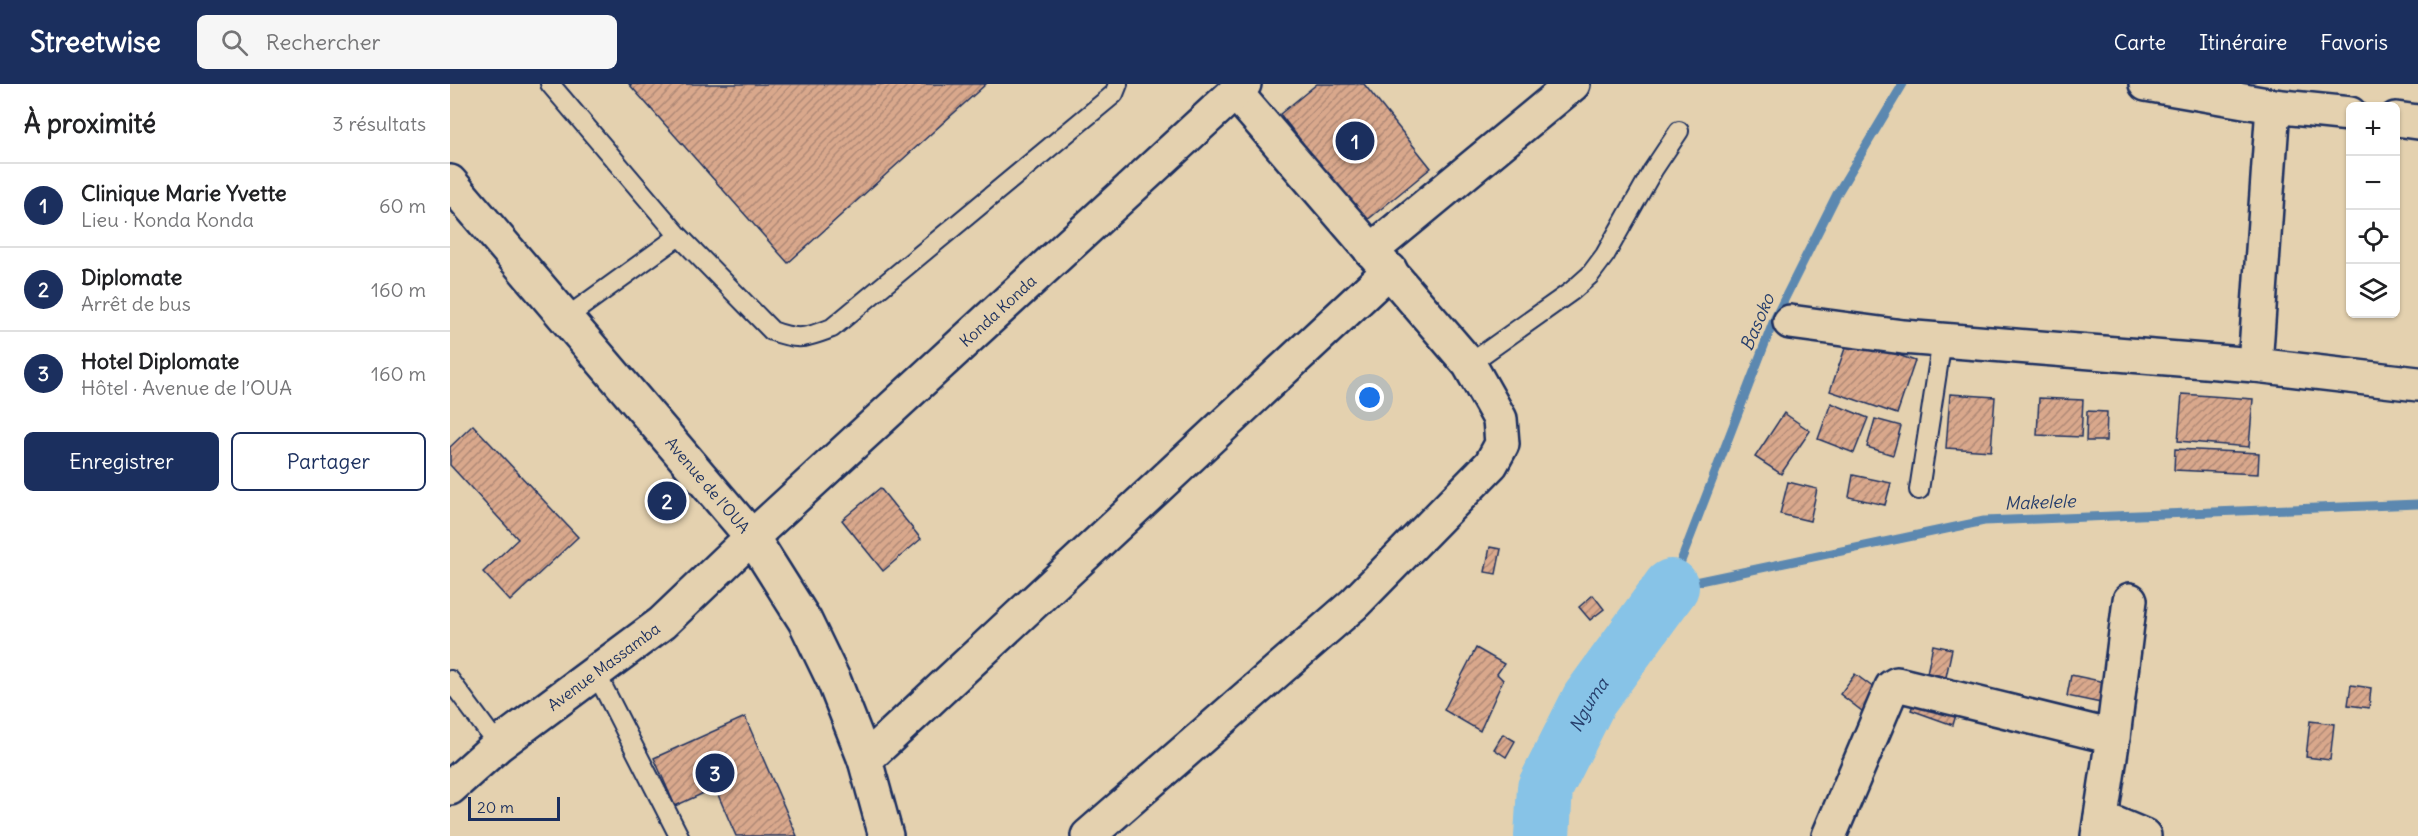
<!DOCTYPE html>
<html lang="fr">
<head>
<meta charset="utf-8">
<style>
  body { margin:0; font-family:Delius,sans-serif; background:#f6f6f6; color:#202124 }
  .controls { position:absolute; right:18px; top:18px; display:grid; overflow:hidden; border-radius:9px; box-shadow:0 2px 4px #0004 }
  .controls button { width:54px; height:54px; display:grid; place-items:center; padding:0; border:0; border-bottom:2px solid #e0e0e0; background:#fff; color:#202124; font:30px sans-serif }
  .scale { position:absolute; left:18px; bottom:15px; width:92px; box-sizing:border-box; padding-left:6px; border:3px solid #1b2f5e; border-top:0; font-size:16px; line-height:21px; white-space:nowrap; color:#1b2f5e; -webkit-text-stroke:4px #e4d1af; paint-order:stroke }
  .you { position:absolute; left:920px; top:314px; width:21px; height:21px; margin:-15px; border:4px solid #fff; border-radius:50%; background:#1a73e8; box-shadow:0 0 0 9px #1a73e833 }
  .badge { display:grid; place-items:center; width:39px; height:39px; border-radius:50%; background:#1b2f5e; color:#fff; font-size:20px; font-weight:700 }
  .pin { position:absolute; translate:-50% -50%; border:3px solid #fff; box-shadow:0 2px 6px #0006 }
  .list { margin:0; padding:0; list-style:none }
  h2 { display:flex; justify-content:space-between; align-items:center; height:78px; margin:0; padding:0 24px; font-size:26px }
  h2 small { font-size:20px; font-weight:400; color:#757577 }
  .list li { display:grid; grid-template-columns:39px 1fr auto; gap:18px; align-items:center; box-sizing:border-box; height:84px; padding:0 24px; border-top:2px solid #e0e0e0 }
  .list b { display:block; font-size:22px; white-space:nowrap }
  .list p { margin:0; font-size:20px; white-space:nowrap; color:#757577 }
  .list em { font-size:20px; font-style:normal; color:#757577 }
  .actions { display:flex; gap:12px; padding:18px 24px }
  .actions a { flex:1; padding:14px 0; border:2px solid #1b2f5e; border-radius:9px; text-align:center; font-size:21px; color:#1b2f5e }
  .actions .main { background:#1b2f5e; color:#fff }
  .icon { flex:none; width:33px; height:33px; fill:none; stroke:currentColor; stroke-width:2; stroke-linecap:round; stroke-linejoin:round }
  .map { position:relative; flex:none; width:1968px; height:752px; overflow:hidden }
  header { display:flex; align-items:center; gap:36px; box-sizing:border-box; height:84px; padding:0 30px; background:#1b2f5e; color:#fff }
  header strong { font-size:28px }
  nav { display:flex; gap:33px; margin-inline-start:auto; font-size:21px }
  .search { width:420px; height:54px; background:#f6f6f6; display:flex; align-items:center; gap:15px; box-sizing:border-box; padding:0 21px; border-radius:9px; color:#757577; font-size:22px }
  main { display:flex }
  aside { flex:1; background:#fff }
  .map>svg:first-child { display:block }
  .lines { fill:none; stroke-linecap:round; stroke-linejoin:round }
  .stream { stroke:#5c88b0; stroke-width:9 }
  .river { stroke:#87c3e7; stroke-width:56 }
  .building { fill:url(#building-hatch); stroke:#1b2f5e; stroke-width:1.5 }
  .service-casing { stroke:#1b2f5e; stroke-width:22 }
  .minor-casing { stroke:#1b2f5e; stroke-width:38 }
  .tertiary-casing { stroke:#1b2f5e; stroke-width:38 }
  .secondary-casing { stroke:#1b2f5e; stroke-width:38 }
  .service { stroke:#e4d1af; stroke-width:18 }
  .minor { stroke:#e4d1af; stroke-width:33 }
  .tertiary { stroke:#e4d1af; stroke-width:33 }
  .secondary { stroke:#e4d1af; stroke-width:33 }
  .labels { text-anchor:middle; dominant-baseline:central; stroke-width:5; stroke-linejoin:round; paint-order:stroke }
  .street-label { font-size:16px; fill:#1b2f5e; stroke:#e4d1af }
  .water-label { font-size:18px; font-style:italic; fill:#263e6c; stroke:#e4d1af }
</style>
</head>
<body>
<header>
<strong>Streetwise</strong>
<div class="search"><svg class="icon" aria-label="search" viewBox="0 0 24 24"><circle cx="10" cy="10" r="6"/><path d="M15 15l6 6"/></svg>Rechercher</div>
<nav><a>Carte</a><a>Itinéraire</a><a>Favoris</a></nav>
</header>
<main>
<aside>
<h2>À proximité<small>3 résultats</small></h2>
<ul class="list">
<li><span class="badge">1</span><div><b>Clinique Marie Yvette</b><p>Lieu · Konda Konda</p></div><em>60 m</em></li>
<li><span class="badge">2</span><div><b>Diplomate</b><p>Arrêt de bus</p></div><em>160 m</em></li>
<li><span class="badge">3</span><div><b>Hotel Diplomate</b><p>Hôtel · Avenue de l’OUA</p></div><em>160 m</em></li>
</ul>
<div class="actions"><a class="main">Enregistrer</a><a>Partager</a></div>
</aside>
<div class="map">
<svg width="1968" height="752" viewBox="0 0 1968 752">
  <defs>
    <pattern id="building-hatch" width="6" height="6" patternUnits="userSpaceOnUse" patternTransform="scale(1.5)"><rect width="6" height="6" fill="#d9a88c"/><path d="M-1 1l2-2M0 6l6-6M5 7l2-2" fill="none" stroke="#af8976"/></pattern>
  </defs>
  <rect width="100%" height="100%" fill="#e4d1af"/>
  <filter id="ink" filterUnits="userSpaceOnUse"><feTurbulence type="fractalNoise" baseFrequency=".0167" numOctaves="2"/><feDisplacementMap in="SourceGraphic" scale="12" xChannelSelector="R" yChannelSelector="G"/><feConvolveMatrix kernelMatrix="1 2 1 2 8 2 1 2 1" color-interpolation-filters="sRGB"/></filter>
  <g filter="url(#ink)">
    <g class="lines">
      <!-- stream -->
      <path class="stream" d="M1221,503L1534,437L1968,420
        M1221,503L1324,236L1387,110L1453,0"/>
      <!-- river -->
      <path class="river" id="s1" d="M1092,752L1095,704L1139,616L1221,503"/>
    </g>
    <!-- building -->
    <path class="building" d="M179,0H536L338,179Z
      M867,0H914L981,84L915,138L830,30Z
      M1399,253L1465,277L1447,330L1380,307Z
      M1500,310L1545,313L1541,367L1496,364Z
      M1732,310L1803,315L1799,363L1728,357Z
      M1589,314L1633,316L1631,353L1587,351Z
      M1381,319L1418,334L1404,369L1368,355Z
      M1637,327L1657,328L1656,357H1636Z
      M1334,329L1360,347L1331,390L1305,373Z
      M1425,335L1451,342L1443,371L1417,363Z
      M23,341L128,453L60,517L33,488L68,455L0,381V363Z
      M1725,365L1809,369L1808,390L1724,386Z
      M1403,391L1441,399L1435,421L1399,413Z
      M1338,398L1367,405L1360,437L1330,430Z
      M430,404L471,455L433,487L392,436Z
      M1040,463L1051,465L1046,490L1035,488Z
      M1143,511L1154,525L1140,536L1129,523Z
      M1483,561L1502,565L1496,593L1477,589Z
      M1026,564L1054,580L1047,590L1053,596L1030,647L994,626Z
      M1405,590L1436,613L1421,634L1390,610Z
      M1621,591L1655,598L1651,619L1617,612Z
      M1901,601L1921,604L1919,624L1898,621Z
      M1467,609L1508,624L1503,641L1461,626Z
      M295,633L347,752H286L265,704L225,722L204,674Z
      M1860,637L1884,640L1880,676L1856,673Z
      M1053,650L1065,657L1056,673L1044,665Z"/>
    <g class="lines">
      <defs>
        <path id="service" d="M100,0L229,152L322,247C349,257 356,254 382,244L664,10L668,0
          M117,233L229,152
          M1019,280L1122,207L1140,191L1155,171L1203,86L1229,47
          M1469,406L1492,256
          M146,589L229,752
          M0,596L48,661"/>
        <g id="minor">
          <path d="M1696,0L1823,22L1900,30"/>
          <path d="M1946,35L1968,38"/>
          <path d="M921,167L1123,0"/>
          <path d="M1340,238L1453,253L1805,281L1968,300"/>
          <path d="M1805,281L1823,22"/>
          <path d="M415,676L940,186"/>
          <path id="s2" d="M0,704L48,661L212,539L302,453"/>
          <path d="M1651,734L1694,752"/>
          <path d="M638,752L904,520L1041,380L1052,360L1050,335L1019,280L785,8"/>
          <path d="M1379,752L1442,603L1447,600L1663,653"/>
          <path d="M1648,752L1663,653L1680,516"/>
        </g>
        <g id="tertiary">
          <path id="s3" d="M302,453L794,0"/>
        </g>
        <g id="secondary">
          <path id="s4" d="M0,98L302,453L355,537L384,597L415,676L436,752"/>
        </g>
      </defs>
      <!-- service casing -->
      <use href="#service" class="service-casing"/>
      <!-- minor casing -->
      <use href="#minor" class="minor-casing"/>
      <!-- tertiary casing -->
      <use href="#tertiary" class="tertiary-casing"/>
      <!-- secondary casing -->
      <use href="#secondary" class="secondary-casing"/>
      <!-- service -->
      <use href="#service" class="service"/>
      <!-- minor -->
      <use href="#minor" class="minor"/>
      <!-- tertiary -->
      <use href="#tertiary" class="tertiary"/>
      <!-- secondary -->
      <use href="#secondary" class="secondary"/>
    </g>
  </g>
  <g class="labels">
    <!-- street labels -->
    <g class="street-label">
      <text stroke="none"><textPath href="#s3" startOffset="334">Konda Konda</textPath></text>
      <text stroke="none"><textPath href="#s4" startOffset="398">Avenue de l’OUA</textPath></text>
      <text stroke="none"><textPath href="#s2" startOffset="196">Avenue Massamba</textPath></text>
    </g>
    <!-- water labels -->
    <g class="water-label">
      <text transform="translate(1307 238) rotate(-67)">Basoko</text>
      <text transform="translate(1590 418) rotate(-2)">Makelele</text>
      <text stroke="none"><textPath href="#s1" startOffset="142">Nguma</textPath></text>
    </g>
  </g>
</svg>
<div class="controls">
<button>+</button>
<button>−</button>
<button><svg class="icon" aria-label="locate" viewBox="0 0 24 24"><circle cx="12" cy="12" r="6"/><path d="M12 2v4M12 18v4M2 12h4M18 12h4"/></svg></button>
<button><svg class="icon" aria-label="layers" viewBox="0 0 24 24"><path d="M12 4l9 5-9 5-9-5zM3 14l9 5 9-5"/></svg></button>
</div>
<div class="scale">20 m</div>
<div class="you"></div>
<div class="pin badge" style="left:905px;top:57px">1</div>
<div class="pin badge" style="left:217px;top:417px">2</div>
<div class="pin badge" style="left:265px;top:689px">3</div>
</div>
</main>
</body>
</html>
